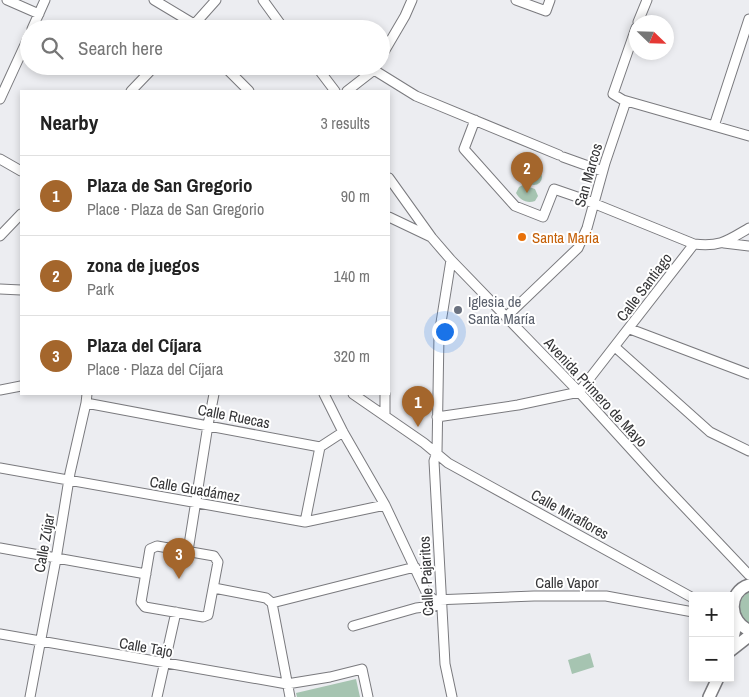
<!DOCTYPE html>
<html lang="en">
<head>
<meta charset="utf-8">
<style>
  body { margin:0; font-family:"Archivo Narrow",sans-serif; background:#f6f6f6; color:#222 }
  .controls { position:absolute; right:15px; bottom:15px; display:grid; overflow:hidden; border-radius:0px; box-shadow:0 2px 8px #0003 }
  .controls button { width:45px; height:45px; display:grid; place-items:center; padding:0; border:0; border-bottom:1px solid #e0e0e0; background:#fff; color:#222; font:25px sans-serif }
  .compass { position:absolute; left:629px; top:15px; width:45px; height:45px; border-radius:50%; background:#fff; box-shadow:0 2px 8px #0003; rotate:113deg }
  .you { position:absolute; left:444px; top:331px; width:18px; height:18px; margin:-12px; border:4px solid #fff; border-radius:50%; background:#1a73e8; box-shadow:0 0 0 8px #1a73e833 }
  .badge { display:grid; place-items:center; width:32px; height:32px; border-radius:50%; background:#a4662c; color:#fff; font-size:16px; font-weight:700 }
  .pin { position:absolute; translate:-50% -41px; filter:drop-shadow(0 1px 2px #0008) }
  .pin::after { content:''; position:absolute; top:26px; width:18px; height:15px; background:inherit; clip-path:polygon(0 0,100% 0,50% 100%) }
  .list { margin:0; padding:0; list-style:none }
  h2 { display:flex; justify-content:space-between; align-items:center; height:65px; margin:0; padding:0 20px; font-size:21px }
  h2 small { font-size:16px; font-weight:400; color:#767676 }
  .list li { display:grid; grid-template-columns:32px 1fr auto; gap:15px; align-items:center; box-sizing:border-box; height:80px; padding:0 20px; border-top:1px solid #e0e0e0 }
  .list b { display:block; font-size:19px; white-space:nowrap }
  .list p { margin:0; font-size:16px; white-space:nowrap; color:#767676 }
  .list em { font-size:16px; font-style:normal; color:#767676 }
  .icon { flex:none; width:28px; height:28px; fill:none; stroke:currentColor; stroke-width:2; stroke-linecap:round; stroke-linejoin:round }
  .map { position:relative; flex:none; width:749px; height:697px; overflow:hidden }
  .search { position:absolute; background:#fff; box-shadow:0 2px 8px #0003; left:20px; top:20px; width:370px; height:55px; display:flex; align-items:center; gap:12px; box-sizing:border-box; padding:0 18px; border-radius:28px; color:#767676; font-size:19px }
  .panel { position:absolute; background:#fff; box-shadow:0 2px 8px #0003; left:20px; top:90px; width:370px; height:305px; border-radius:0px }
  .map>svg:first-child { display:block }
  .green { fill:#a6c4b1 }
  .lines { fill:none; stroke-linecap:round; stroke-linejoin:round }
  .minor-casing { stroke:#7a7a7e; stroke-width:11 }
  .major-casing { stroke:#7a7a7e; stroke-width:14 }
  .minor { stroke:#fff; stroke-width:9 }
  .major { stroke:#fff; stroke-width:11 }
  .food-dot { fill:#e8710a; stroke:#fff; stroke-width:2 }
  .worship-dot { fill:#6b7280; stroke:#fff; stroke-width:2 }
  .labels { text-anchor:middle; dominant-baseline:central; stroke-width:4; stroke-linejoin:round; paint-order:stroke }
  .street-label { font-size:15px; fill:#353537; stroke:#fff }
  .food-label { font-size:15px; fill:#c56008; stroke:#fff; text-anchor:start }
  .worship-label { font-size:15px; fill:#5b616d; stroke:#fff; text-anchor:start }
</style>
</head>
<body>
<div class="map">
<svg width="749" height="697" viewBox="0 0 749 697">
  <rect width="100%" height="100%" fill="#ecedf1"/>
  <!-- green -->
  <path class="green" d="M526 177a8 8 0 1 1 16 0a8 8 0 1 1-16 0Z
    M523,185L535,189L538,196L535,201C527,204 520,200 516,193L519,187Z
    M749,591V624C736,615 736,600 749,591Z
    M590,653L594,667L572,674L568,660Z
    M356,679L360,697H297L296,693Z"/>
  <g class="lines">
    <defs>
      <path id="minor" d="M7,0L39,14
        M154,0L194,24
        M263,0L284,29
        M516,0L546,11L550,0
        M638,22L647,0
        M191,28L216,0
        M636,28L613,94L623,100L749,136
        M32,29L45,0
        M381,57L405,16L412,0
        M224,66L249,91
        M316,66L335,91
        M374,70L416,96L559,155
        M131,91L155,66
        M347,91L374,70L376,66
        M0,99L29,36
        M475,120L464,149L515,206L543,217L554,189L583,199L694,244C720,247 727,241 749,228
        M714,126L749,19
        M563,157L602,171
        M0,159L21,171
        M389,178L432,238L451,260L579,392L659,480L749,575
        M389,217L431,237
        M0,236L21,214
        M724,243L749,246
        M451,260L439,335L437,452L434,461L445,664L452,697
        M0,289L21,290
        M507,316L578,248L587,228L605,163L626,101
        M630,329L749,374
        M615,347L710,432L749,451
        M0,390L21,386
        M324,394L343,432L385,505L427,594L434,600L534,596H606L693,612
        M353,394L424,443L448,463L693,598
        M86,403L320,447L343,432
        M385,416V394
        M437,417L518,405L579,392L694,244
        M0,468L305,522L385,505
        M305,522L320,447
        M157,546L214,556L218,562L208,615L203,617L145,607L141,602L150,549Z
        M0,548L146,574
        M188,551L208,425L214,394
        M214,588L266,598L272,603
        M272,603L415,567
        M272,603L290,697
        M353,626L416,608L441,605
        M0,634L287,684L330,677L362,669L368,697
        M30,697L56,559L70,473L86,403L87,394
        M157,697L176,612"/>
      <path id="major" d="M749,585C727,592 729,622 749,630
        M730,650L737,621
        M730,651L749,636
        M709,697L718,678"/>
    </defs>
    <!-- minor casing -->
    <use href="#minor" class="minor-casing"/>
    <!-- major casing -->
    <use href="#major" class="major-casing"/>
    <!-- minor -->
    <use href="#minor" class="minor"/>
    <!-- major -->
    <use href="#major" class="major"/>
  </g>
  <!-- markers -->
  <circle class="food-dot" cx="522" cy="237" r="5"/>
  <circle class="worship-dot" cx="458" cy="310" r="5"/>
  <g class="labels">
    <!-- street labels -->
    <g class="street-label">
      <text transform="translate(588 175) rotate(-74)">San Marcos</text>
      <text transform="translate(644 287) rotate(-53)">Calle Santiago</text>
      <text transform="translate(596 392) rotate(47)">Avenida Primero de Mayo</text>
      <text transform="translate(234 416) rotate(11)">Calle Ruecas</text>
      <text transform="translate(195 489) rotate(10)">Calle Guadámez</text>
      <text transform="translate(570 514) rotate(29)">Calle Miraflores</text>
      <text transform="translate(44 543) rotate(-80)">Calle Zújar</text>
      <text transform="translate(426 576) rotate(-93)">Calle Pajaritos</text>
      <text x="567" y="582">Calle Vapor</text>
      <text transform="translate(146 647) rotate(10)">Calle Tajo</text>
    </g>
    <!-- food labels -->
    <g class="food-label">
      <text x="532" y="237">Santa Maria</text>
    </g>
    <!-- worship labels -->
    <g class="worship-label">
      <text x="468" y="301">Iglesia de<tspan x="468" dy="17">Santa María</tspan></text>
    </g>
  </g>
</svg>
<div class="controls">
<button>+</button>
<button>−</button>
</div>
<svg class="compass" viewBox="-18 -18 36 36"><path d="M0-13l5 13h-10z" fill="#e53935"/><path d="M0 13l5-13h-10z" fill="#767676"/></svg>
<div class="you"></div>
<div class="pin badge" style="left:418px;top:427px">1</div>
<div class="pin badge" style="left:527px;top:193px">2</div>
<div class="pin badge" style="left:179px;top:579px">3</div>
<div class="search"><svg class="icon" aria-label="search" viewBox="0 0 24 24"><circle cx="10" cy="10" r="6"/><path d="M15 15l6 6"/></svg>Search here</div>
<section class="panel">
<h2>Nearby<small>3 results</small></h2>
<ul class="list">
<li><span class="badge">1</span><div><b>Plaza de San Gregorio</b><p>Place · Plaza de San Gregorio</p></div><em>90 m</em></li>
<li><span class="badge">2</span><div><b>zona de juegos</b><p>Park</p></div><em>140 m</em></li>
<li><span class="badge">3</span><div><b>Plaza del Cíjara</b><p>Place · Plaza del Cíjara</p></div><em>320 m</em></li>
</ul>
</section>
</div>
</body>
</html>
